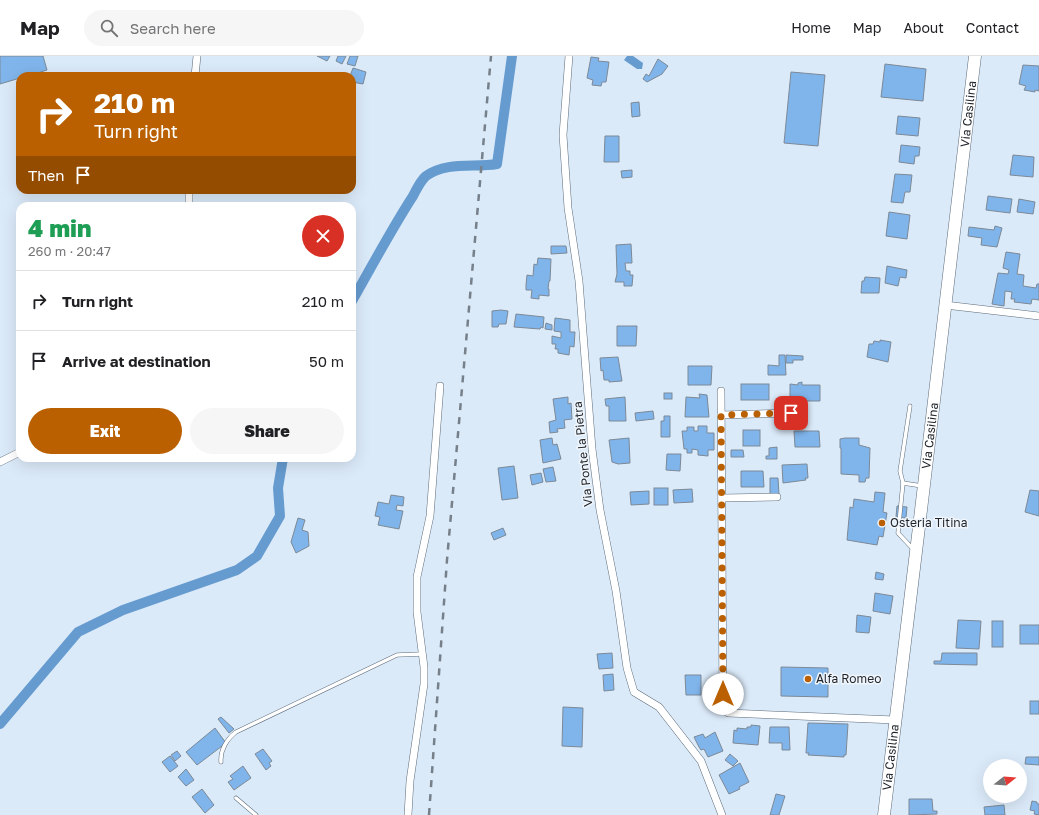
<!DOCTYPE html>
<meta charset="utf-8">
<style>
:root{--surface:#fff;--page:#f6f6f6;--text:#202124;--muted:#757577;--line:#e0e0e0;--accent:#ba6000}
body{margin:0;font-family:"Golos Text",sans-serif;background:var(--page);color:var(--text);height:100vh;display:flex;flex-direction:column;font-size:15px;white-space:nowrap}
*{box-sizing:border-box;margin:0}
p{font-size:13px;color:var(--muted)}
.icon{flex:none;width:22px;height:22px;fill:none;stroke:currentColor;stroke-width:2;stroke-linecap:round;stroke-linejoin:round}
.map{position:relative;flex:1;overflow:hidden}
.side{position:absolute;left:16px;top:146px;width:340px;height:260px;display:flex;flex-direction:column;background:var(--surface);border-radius:12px;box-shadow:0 4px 16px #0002}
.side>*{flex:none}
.banner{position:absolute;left:16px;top:16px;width:340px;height:122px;border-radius:12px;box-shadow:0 4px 16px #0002;background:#ba6000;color:#fff;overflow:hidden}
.needle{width:26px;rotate:73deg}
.fabs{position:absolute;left:983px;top:703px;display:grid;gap:8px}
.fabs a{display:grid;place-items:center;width:44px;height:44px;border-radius:50%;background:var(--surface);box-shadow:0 4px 16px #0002;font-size:20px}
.pin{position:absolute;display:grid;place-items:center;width:34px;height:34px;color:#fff;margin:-17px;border-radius:8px;box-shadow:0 2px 6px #0006}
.me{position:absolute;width:44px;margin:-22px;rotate:0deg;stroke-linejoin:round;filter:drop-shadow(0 0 3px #0008)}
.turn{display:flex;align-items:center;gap:14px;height:84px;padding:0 12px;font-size:18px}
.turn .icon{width:52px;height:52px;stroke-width:2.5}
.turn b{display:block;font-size:28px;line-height:34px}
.then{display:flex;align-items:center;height:38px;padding:0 12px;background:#0003;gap:8px;font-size:15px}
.round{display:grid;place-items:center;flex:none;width:42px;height:42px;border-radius:21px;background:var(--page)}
.summary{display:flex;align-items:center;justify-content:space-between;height:68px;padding:0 12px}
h1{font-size:24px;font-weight:800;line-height:30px;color:#1e9e55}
.primary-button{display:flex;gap:8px;margin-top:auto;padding:8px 12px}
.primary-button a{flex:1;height:46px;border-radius:24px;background:var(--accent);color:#fff;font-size:16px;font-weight:800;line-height:46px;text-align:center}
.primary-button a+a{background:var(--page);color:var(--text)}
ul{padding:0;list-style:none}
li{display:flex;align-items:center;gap:12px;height:60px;padding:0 12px;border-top:1px solid var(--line)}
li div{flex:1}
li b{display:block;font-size:15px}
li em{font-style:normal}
header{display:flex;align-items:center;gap:24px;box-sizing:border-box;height:56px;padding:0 20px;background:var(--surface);border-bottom:1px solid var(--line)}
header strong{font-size:19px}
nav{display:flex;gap:22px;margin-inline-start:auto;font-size:14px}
.search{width:280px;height:36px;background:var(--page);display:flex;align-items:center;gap:10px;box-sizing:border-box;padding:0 14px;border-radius:22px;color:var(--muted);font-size:15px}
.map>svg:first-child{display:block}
</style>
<header>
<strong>Map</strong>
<div class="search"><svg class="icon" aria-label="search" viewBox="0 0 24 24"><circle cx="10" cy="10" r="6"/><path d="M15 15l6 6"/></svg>Search here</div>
<nav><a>Home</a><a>Map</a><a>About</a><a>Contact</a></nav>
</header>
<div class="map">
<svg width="1039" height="759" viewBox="0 0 1039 759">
<rect width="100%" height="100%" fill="#dbeaf9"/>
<!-- water -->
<polygon fill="#669bcf" points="627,0 633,0 643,7 642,13 637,13 624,4"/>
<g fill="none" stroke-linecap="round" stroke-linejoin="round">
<!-- canal -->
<g stroke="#669bcf" stroke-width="10">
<path d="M352 245C372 210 391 174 413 140 416 134 421 124 426 120 447 105 474 112 497 108L512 0"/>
<polyline points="0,668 78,576 123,554 237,514 257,500 280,460 278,432 283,402"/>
</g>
</g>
<!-- building -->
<g fill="#80b5eb" stroke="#7c8997">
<polygon points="0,0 43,0 47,14 28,20 20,20 20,22 0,28"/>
<polygon points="317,0 330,0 327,5"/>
<polygon points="338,0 346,0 342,8 336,5"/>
<polygon points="350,0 358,0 355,10 347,8"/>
<polygon points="591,1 599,2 598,5 609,6 606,26 602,26 601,30 592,29 593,24 587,22"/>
<polygon points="658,3 668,10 662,18 647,26 643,23 646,18 649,20"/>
<polygon points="885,8 926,13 923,45 881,41"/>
<polygon points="1023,9 1039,10 1039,35 1035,34 1035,36 1024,34 1026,30 1019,28"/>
<polygon points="353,12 366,16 363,28 352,26 352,20 350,20"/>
<polygon points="791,16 825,19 818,90 784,87"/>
<polygon points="639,46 640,60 632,61 631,47"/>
<polygon points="898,60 920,62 918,80 896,78"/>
<polygon points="605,80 619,80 619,106 604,106"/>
<polygon points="901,89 920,91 919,100 915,100 914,108 899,106"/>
<polygon points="1013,99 1034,101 1033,121 1010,119"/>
<polygon points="632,114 632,121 622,122 621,115"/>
<polygon points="895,118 912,119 910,136 905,136 903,147 891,146"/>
<polygon points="988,140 1012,143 1010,157 986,154"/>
<polygon points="1019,143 1035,146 1033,158 1017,156"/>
<polygon points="889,156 910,159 907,183 886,180"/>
<polygon points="995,170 1002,172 997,191 981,189 982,182 968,180 969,171 994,174"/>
<polygon points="631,188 632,207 625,207 626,215 630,215 630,219 633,219 632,230 624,230 624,226 615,226 617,218 616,189"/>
<polygon points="551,190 566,190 567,197 551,198"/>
<polygon points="1006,196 1020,198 1017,218 1024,219 1023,230 1036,232 1037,228 1039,228 1039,244 1032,243 1031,248 1014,246 1015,243 1011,243 1012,236 1005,235 1004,250 992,248 998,217 1008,218 1009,214 1003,212"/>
<polygon points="538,202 551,203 550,225 549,225 548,233 549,233 549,240 539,239 539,243 531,242 532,234 526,234 526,229 527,219 533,220 534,208 537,209"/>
<polygon points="887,210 907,214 906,222 900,221 898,230 885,227"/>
<polygon points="865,221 880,222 879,237 861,237 862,225 864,225"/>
<polygon points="501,254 508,255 506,268 499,268 498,271 492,271 492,255"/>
<polygon points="516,258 544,261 543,272 541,271 540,273 514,271"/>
<polygon points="555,262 570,264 570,276 575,276 574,291 570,290 569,299 558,297 558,293 555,293 556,288 552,288 552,280 561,282 561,276 554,275"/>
<polygon points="546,267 552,269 552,274 545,273"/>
<polygon points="617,270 637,270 636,290 617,290"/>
<polygon points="880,284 891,286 888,306 867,301 869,288 873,288 874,285 880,286"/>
<polygon points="779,299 785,299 786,319 768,319 768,309 779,310"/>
<polygon points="786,299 803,300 803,304 793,304 793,307 786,307"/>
<polygon points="618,301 622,325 609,326 609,324 604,324 603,314 601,315 600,302"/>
<polygon points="688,310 712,310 711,329 688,329"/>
<polygon points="802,326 802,329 820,329 820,345 801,345 801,344 790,343 790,328 798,329 798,327"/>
<rect x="741" y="328" width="28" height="16"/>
<rect x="664" y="337" width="8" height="6"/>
<polygon points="699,338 707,339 709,361 685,361 686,341 700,342"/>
<polygon points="568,341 568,348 571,347 572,363 564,364 565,372 557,373 558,376 550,377 549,366 556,364 553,343"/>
<polygon points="625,341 626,365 609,365 609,350 606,350 605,343"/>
<polygon points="653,355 654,363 636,365 635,357"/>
<polygon points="664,360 670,360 670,381 661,381 661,365 664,365"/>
<polygon points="698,370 707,370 707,377 714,377 714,394 708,394 708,400 698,399 698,394 692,393 692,397 687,397 687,393 684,393 682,375 687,375 687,371 694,371 694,375 698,375"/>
<rect x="743" y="374" width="17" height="16"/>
<polygon points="794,375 819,375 820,391 795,391"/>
<polygon points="552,382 553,389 557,388 561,403 543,407 540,384"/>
<polygon points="629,382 630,407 618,408 612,406 609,384"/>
<polygon points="845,382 859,382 859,389 870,392 869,422 866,422 865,426 859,426 859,419 841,418 841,392 840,392 840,383"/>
<polygon points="777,391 777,403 766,403 766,400 769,400 769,392"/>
<polygon points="731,394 743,394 744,401 731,401"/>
<polygon points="667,398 681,398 680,415 666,414"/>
<polygon points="807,408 808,422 805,422 806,424 783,427 782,409"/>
<polygon points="514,410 518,442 502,444 498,412"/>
<polygon points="553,411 556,425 546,426 543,413"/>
<polygon points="741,415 763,415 764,431 741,431"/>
<polygon points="541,417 543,426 532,429 530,419"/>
<polygon points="770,422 778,422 779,439 770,439"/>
<rect x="654" y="432" width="14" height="17"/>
<polygon points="692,433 693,446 674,447 673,434"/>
<polygon points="1030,434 1039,435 1039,460 1025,456"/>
<polygon points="649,435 649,448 631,449 630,436"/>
<polygon points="875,436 885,437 883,456 887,457 883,481 879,480 877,489 847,484 850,451 853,452 854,443 874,446"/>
<polygon points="391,439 404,441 403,450 397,449 396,454 403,455 399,473 378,469 380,461 375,460 378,446 389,448"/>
<polygon points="897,450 907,451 906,462 896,461"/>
<polygon points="298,462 305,464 302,474 308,476 309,490 296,497 291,486"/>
<polygon points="503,472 506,479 494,484 491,477"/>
<polygon points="876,516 884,518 883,524 875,523"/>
<polygon points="875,537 893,540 890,558 873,555"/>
<polygon points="857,559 871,561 869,577 856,576"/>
<polygon points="958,564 981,565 979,593 956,592"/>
<rect x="992" y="565" width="11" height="26"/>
<rect x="1020" y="569" width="19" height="19"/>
<polygon points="612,597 613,612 599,613 597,598"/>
<polygon points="942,597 977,597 977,609 934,608 934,605 941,605"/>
<polygon points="781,611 828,612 828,641 781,640"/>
<polygon points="613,618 614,634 604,635 603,619"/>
<polygon points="685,619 701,619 701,639 686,639"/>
<rect x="1030" y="645" width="9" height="13"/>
<polygon points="563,651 583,652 582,691 562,690"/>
<polygon points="221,661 234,673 229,677 218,663"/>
<polygon points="808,667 848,668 846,699 844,699 844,701 808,699 809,697 806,697"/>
<polygon points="751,669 760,670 758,689 733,687 734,674 737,675 737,672 747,673 747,671 751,671"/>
<polygon points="770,671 789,671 790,694 782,694 782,687 769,687"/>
<polygon points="215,672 226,687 197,709 186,696"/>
<polygon points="715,676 723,695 708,701 704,693 701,694 699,691 694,681 703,678 705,682"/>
<polygon points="263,693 272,705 269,707 271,710 266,714 255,698"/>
<polygon points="177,695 181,700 175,705 171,699"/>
<polygon points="730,698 738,705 733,710 725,704"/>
<polygon points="170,700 178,710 170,716 162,706"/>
<polygon points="1026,701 1039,701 1039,709 1025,708"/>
<polygon points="740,707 749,726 739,731 740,733 729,738 719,719"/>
<polygon points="243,710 251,722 234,734 228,726 233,723 230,720"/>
<polygon points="186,713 194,724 186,730 178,721"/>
<polygon points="202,733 214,749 205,757 192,741"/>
<polygon points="776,738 785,740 779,759 770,759"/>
<polygon points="909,743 932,743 933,755 937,755 937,758 909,759"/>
<polygon points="1032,745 1037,746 1037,748 1039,748 1039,759 1034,758 1035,755 1030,754"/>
<polygon points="1004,749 1005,759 985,759 984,751"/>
</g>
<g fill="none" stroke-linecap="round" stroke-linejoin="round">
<!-- service casing -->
<g stroke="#5d6a78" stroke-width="4.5">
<g id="service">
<polyline points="903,427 900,415 910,350"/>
<polyline points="913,493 898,477 903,427 922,430"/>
<path d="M221 706C220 694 227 683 236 676L397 599 422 598"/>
<polyline points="236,742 256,759"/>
</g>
</g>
<!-- minor casing -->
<g stroke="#5d6a78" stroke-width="8">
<g id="minor">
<polyline points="569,0 563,79 568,152 579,225 592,393 600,454 616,535 627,612 634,636 659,651 701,705 722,759"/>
<polyline points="195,20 197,0"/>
<polyline points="189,150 189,134"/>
<polyline points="945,249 1039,260"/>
<polyline points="721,335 723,653 728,657 895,664"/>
<polyline points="721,359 791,357"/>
<polyline points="0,406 20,396"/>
<polyline points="722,442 777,441"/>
<polyline points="408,759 410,725 424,628 424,611 417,556 417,521 430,460 440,330"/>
</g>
</g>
<!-- primary casing -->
<g stroke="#5d6a78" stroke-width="13">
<g id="primary">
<path id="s1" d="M884 759C914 506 947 253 975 0"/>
</g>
</g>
<!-- service -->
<use href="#service" stroke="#fff" stroke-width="3.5"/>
<!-- minor -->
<use href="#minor" stroke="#fff" stroke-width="7"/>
<!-- primary -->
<use href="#primary" stroke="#fff" stroke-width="12"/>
<!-- rail -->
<polyline stroke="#76808a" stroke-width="2.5" stroke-dasharray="7 7" stroke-linecap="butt" points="429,759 447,504 491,0"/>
</g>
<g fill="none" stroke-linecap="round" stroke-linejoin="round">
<!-- route -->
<polyline stroke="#ba6000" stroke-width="7" stroke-dasharray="0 12.6" points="723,638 721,359 791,357"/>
</g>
<!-- markers -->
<g fill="#ba6000" stroke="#f0f6fc" stroke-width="1.5">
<circle cx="882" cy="467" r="4"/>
<circle cx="808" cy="623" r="4"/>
</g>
<g text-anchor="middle" stroke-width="3" stroke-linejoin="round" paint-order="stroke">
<!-- street labels -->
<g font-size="12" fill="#1f242a" stroke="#f0f6fc">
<text dy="4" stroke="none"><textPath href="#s1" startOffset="706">Via Casilina</textPath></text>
<text dy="4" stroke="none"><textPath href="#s1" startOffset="382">Via Casilina</textPath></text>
<text transform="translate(583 398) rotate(-96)" y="4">Via Ponte la Pietra</text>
<text dy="4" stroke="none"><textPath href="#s1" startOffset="58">Via Casilina</textPath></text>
</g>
<!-- poi labels -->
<g font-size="12" fill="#1f242a" stroke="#f0f6fc" text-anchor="start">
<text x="890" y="471">Osteria Titina</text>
<text x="816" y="627">Alfa Romeo</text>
</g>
</g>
</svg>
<div class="fabs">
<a><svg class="needle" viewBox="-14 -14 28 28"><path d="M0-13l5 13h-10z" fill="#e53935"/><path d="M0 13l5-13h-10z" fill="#757577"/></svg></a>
</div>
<div class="pin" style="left:791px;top:357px;background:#d93025"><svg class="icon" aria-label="arrive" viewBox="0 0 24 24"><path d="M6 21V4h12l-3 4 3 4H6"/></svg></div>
<svg class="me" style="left:723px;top:638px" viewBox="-20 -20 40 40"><circle r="19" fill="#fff"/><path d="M0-13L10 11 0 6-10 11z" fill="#ba6000"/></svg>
<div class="banner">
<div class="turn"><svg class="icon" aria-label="right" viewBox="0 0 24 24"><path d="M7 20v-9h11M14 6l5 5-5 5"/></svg><div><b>210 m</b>Turn right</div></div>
<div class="then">Then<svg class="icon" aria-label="arrive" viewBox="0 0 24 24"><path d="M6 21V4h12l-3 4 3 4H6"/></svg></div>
</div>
<section class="side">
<div class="summary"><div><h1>4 min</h1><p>260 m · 20:47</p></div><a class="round" style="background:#d93025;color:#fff"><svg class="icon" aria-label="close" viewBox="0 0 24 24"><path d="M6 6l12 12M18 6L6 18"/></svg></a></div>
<ul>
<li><svg class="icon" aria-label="right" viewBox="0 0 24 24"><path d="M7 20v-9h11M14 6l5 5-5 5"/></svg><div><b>Turn right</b></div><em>210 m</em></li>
<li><svg class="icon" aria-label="arrive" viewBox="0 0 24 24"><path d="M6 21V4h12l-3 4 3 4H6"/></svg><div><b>Arrive at destination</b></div><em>50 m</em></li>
</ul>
<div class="primary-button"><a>Exit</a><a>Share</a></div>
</section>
</div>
